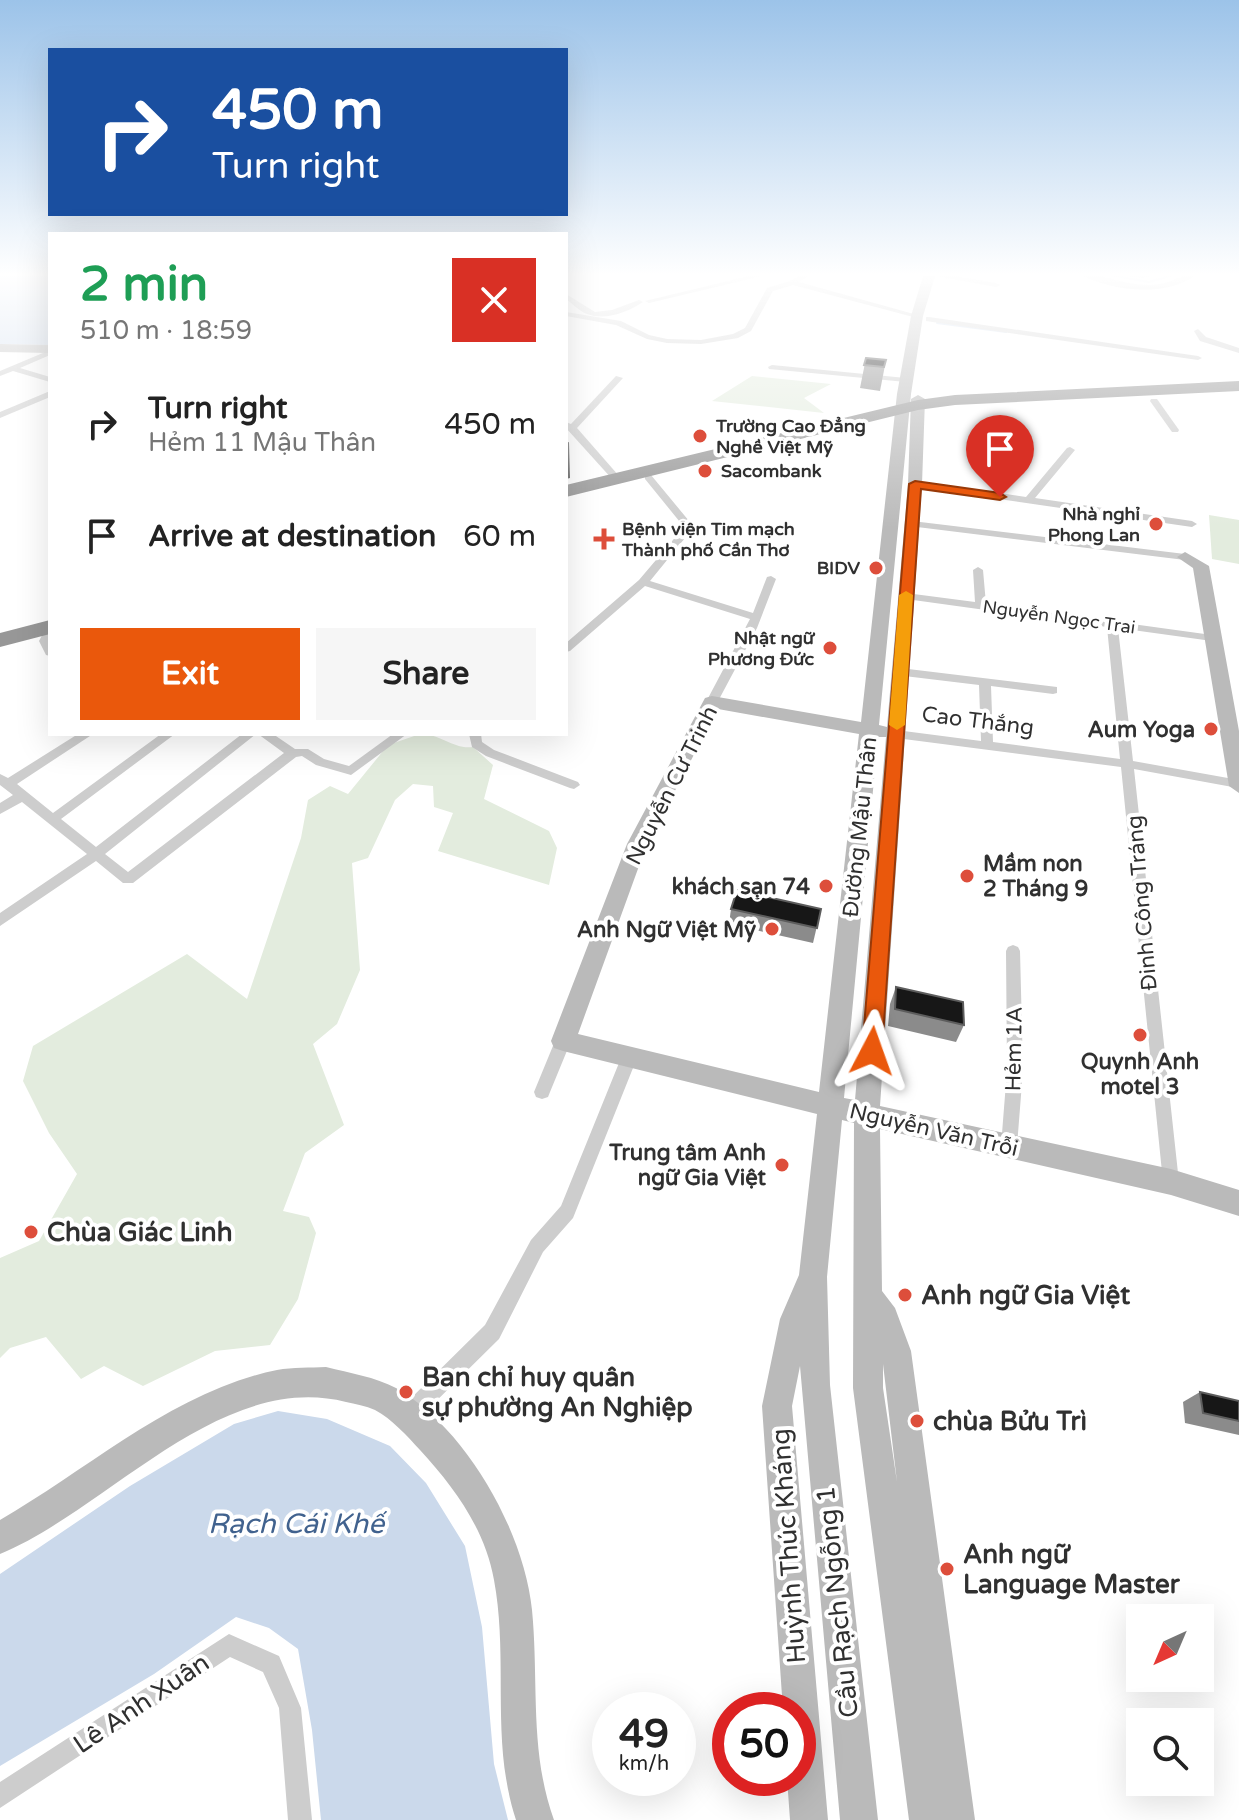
<!DOCTYPE html>
<meta charset="utf-8">
<style>
:root{--surface:#fff;--page:#f6f6f6;--text:#222;--muted:#767676;--accent:#ea580c}
body{margin:0;font-family:"Varela Round",sans-serif;background:var(--page);color:var(--text);height:100vh;display:flex;flex-direction:column;font-size:30px;white-space:nowrap}
*{box-sizing:border-box;margin:0}
p{font-size:26px;color:var(--muted)}
.icon{flex:none;width:44px;height:44px;fill:none;stroke:currentColor;stroke-width:2;stroke-linecap:round;stroke-linejoin:round}
.map{position:relative;flex:1;overflow:hidden}
.details{position:absolute;left:48px;top:232px;width:520px;height:504px;display:flex;flex-direction:column;background:var(--surface);border-radius:0px;box-shadow:0 8px 32px #0002}
.details>*{flex:none}
.top-card{position:absolute;left:48px;top:48px;width:520px;height:168px;border-radius:0px;box-shadow:0 8px 32px #0002;background:#1a4fa0;color:#fff;overflow:hidden}
.needle{width:52px;rotate:224deg}
.tools{position:absolute;left:1126px;top:1604px;display:grid;gap:16px}
.tools a{display:grid;place-items:center;width:88px;height:88px;border-radius:0px;background:var(--surface);box-shadow:0 8px 32px #0002;font-size:40px}
.speed{position:absolute;left:592px;top:1692px;display:flex;gap:16px;font-size:40px;font-weight:700;text-align:center}
.speed>*{display:grid;place-content:center;width:104px;height:104px;border-radius:50%;background:var(--surface);box-shadow:0 8px 32px #0002;line-height:1}
.speed small{font-size:20px;font-weight:400}
.speed .limit{border:12px solid #d22;background:#fff;color:#111}
.pin{position:absolute;display:grid;place-items:center;width:68px;height:68px;color:#fff;margin:-82px -34px;border-radius:50% 50% 50% 0;rotate:-45deg;box-shadow:0 0 8px #0007}
.pin .icon{rotate:45deg}
.me{position:absolute;width:88px;margin:-44px;rotate:4deg;stroke-linejoin:round;filter:drop-shadow(0 0 6px #0008)}
.turn{display:flex;align-items:center;gap:28px;height:168px;padding:0 32px;font-size:36px}
.turn .icon{width:104px;height:104px;stroke-width:2.5}
.turn b{display:block;font-size:56px;line-height:68px}
.round{display:grid;place-items:center;flex:none;width:84px;height:84px;border-radius:0px;background:var(--page)}
.head{display:flex;align-items:center;justify-content:space-between;height:136px;padding:0 32px}
h1{font-size:48px;font-weight:700;line-height:60px;color:#1e9e55}
.action{display:flex;gap:16px;margin-top:auto;padding:16px 32px}
.action a{flex:1;height:92px;border-radius:0px;background:var(--accent);color:#fff;font-size:32px;font-weight:700;line-height:92px;text-align:center}
.action a+a{background:var(--page);color:var(--text)}
ul{padding:0;list-style:none}
li{display:flex;align-items:center;gap:24px;height:112px;padding:0 32px}
li div{flex:1}
li b{display:block;font-size:30px}
li em{font-style:normal}
.map>svg:first-child{display:block}
</style>
<div class="map">
<svg width="1239" height="1820" viewBox="0 0 1239 1820">
<rect width="100%" height="100%" fill="#fff"/>
<!-- green -->
<g fill="#e3ecde">
<polygon points="752,376 831,384 804,398 824,413 712,401"/>
<polygon points="1209,515 1239,520 1239,564 1212,559"/>
<path d="M420 734C441 734 455 750 473 747L493 765 484 799 549 831 557 848 549 885 438 851 453 813 434 807 433 786 413 784 395 800 368 858 352 863 360 970 337 1024 313 1044 344 1125 305 1153 283 1211 309 1217 316 1233 298 1299 270 1345 215 1351 143 1386 104 1366 81 1379 46 1337 10 1348 0 1358V1258L39 1241 77 1174 49 1133 23 1081 33 1046 187 954 247 999 301 838 308 800 330 786 348 794 388 745Z"/>
</g>
<!-- water -->
<g fill="#cbd9eb">
<polygon points="0,273 50,273 50,345 0,344"/>
<polygon points="278,1411 327,1419 390,1446 426,1483 465,1546 482,1627 494,1764 508,1820 321,1820 312,1730 298,1649 269,1628 236,1617 154,1674 0,1766 0,1574 130,1486 234,1424"/>
</g>
<g fill="none" stroke-linecap="round" stroke-linejoin="round">
<!-- stream -->
<g stroke="#cbd9eb" stroke-width="2">
<polyline points="1099,273 1149,282 1180,273"/>
<polyline points="937,323 1006,332"/>
</g>
<!-- street -->
<g fill="#cdcdcd" fill-rule="evenodd">
<polygon points="761,273 774,273 649,303 645,301"/>
<polygon points="804,273 813,273 799,282 921,316 917,318 793,285 773,291 751,331 738,338 701,344 667,343 647,339 616,325 566,316 566,312 621,321 649,335 667,339 701,340 733,334 745,328 767,288 790,281"/>
<polygon points="938,273 996,283 1000,285 996,287 941,277"/>
<path d="M1076 273C1102 273 1125 286 1151 285 1169 285 1183 273 1199 273 1166 299 1111 291 1076 273Z"/>
<polygon points="1108,273 1165,273 1142,278"/>
<path d="M566 294 595 312 612 310 639 300 643 302C628 312 605 321 587 314 579 311 573 304 566 299Z"/>
<polygon points="929,317 1198,356 1202,358 1198,360 926,321 926,317"/>
<polygon points="1198,329 1206,337 1239,348 1239,353 1200,341 1194,331"/>
<polygon points="50,350 50,355 20,368 50,377 50,382 13,371 0,376 0,371"/>
<polygon points="772,365 906,378 910,380 906,382 769,369 768,367"/>
<polygon points="616,376 623,378 577,428 619,476 619,480 613,480 566,428 566,422 571,424"/>
<polygon points="50,391 50,397 0,418 0,412"/>
<polygon points="1151,399 1157,399 1179,430 1178,432 1172,432 1150,401"/>
<polygon points="1070,447 1075,450 1035,498 1192,521 1197,524 1192,527 915,487 910,484 915,481 1026,497 1067,448"/>
<polygon points="645,475 651,475 694,527 650,581 753,613 767,577 771,576 776,579 757,628 716,705 712,706 706,702 750,619 645,586 570,651 566,652 566,643 639,580 684,527 645,479"/>
<polygon points="912,521 1185,554 1190,557 1185,560 909,526 907,524"/>
<polygon points="978,567 983,570 986,604 1212,635 1218,638 1212,641 1118,628 1133,761 1239,780 1238,788 1134,769 1179,1182 1177,1188 1171,1190 1165,1188 1163,1182 1121,767 896,738 890,734 896,730 981,741 979,685 896,675 894,672 900,668 1057,687 1057,693 1053,694 991,686 993,742 1120,759 1107,627 906,599 901,596 906,593 975,602 973,570"/>
<polygon points="50,627 50,656 46,655 39,641 46,628"/>
<polygon points="78,734 93,734 17,784 53,813 161,734 175,734 61,819 96,847 242,734 256,734 105,854 128,872 284,753 258,734 273,734 295,749 308,749 324,759 349,766 393,734 407,734 351,775 316,765 302,756 296,757 133,883 123,883 96,861 0,926 0,913 87,854 22,802 0,814 0,803 13,795 0,785 0,774 8,778"/>
<polygon points="469,734 481,734 482,742 494,750 578,782 580,785 574,789 570,788 486,756 472,747"/>
<polygon points="1013,945 1018,947 1020,951 1023,1070 1017,1146 1015,1151 1009,1154 1003,1151 1001,1146 1007,1070 1006,951 1008,947"/>
<polygon points="563,1034 568,1036 571,1041 550,1092 548,1097 542,1099 536,1097 534,1092 555,1041 558,1036"/>
<polygon points="629,1051 635,1053 637,1058 573,1218 543,1252 499,1339 415,1422 408,1425 401,1422 398,1415 401,1408 485,1325 531,1240 561,1206 621,1058 623,1053"/>
<polygon points="229,1634 279,1656 301,1708 312,1820 288,1820 279,1708 263,1672 230,1657 0,1808 0,1782"/>
</g>
<!-- secondary -->
<g fill="#bababa" fill-rule="evenodd">
<path d="M924 273H936L923 316 911 394 879 725 887 727 908 484 911 399 918 395 925 399 922 484 880 1106 1171 1169 1239 1190V1216L1171 1195 880 1129 882 1291 895 1308 911 1351 975 1820H909L853 1388 854 1123 842 1120 827 1277 830 1385 878 1820H840L800 1366 792 1406 828 1820H790L787 1778H798V1710H783L762 1406 780 1319 799 1275 817 1114 563 1051 554 1048 551 1041 627 844 705 698 712 696 861 722 897 394 911 316ZM718 709 859 734 819 1092 578 1034 647 844ZM878 737H886L855 1100 844 1098ZM883 1364 897 1482 883 1388Z"/>
<polygon points="0,344 50,345 50,353 0,352"/>
<polygon points="1185,552 1209,566 1239,731 1239,793 1229,786 1193,568 1177,557"/>
<path d="M326 1367C350 1373 375 1377 396 1388 466 1428 524 1531 532 1610 539 1681 529 1751 554 1820H516C490 1741 509 1660 494 1580 485 1529 454 1487 420 1450 407 1436 392 1419 375 1410 366 1406 355 1404 346 1402 220 1370 107 1510 0 1554V1520C89 1469 174 1391 277 1370 293 1367 310 1368 326 1367Z"/>
</g>
<!-- highway -->
<g fill="#979797" fill-rule="evenodd">
<polygon points="1239,381 1239,391 955,405 918,410 566,497 566,485 918,400 955,395"/>
<polygon points="50,620 50,634 0,647 0,633"/>
</g>
</g>
<!-- wall -->
<g fill="#8b8b8b">
<polygon points="866,358 886,360 880,391 860,388"/>
<polygon points="731,909 821,909 813,943 729,924"/>
<polygon points="896,987 964,1025 956,1042 888,1026 890,1004"/>
<polygon points="1200,1392 1239,1401 1239,1435 1185,1423 1183,1402"/>
</g>
<!-- shaded-wall -->
<polygon fill="#5d5d5d" points="569,442 570,478 566,479 566,443"/>
<!-- building -->
<g fill="#171717" stroke="#5d5d5d" stroke-width="2">
<polygon points="866,358 886,360 884,367 864,365"/>
<polygon points="737,890 821,909 817,928 731,909"/>
<polygon points="896,987 963,1002 964,1025 895,1009"/>
<polygon points="1200,1392 1239,1401 1239,1421 1203,1413"/>
</g>
<!-- sky -->
<linearGradient id="sky" x2="0" y2="1"><stop stop-color="#9cc3e9"/><stop offset="0.52" stop-color="#fff"/><stop offset="1" stop-color="#fff" stop-opacity="0"/></linearGradient>
<rect width="1239" height="528" fill="url(#sky)"/>
<!-- route -->
<polygon fill="#ea580c" stroke="#983908" stroke-width="2" points="915,481 1000,493 1006,497 1000,500 921,489 882,1051 879,1057 872,1060 865,1057 862,1051 909,484"/>
<!-- slow -->
<polygon fill="#f59e0b" points="906,591 913,595 905,725 897,730 889,725 899,595"/>
<!-- markers -->
<g fill="#dd4e3b" stroke="#fff" stroke-width="3">
<circle cx="700" cy="436" r="8"/>
<circle cx="705" cy="471" r="8"/>
<circle cx="1156" cy="524" r="8"/>
<path d="M600 527h8v8h8v8h-8v8h-8v-8h-8v-8h8z"/>
<circle cx="876" cy="568" r="8"/>
<circle cx="830" cy="648" r="8"/>
<circle cx="1211" cy="729" r="8"/>
<circle cx="967" cy="876" r="8"/>
<circle cx="826" cy="886" r="8"/>
<circle cx="772" cy="929" r="8"/>
<circle cx="1140" cy="1035" r="8"/>
<circle cx="782" cy="1165" r="8"/>
<circle cx="31" cy="1232" r="8"/>
<circle cx="905" cy="1295" r="8"/>
<circle cx="406" cy="1392" r="8"/>
<circle cx="917" cy="1421" r="8"/>
<circle cx="947" cy="1569" r="8"/>
</g>
<g text-anchor="middle" stroke-width="8" stroke-linejoin="round" paint-order="stroke">
<!-- far-poi labels -->
<g font-size="18" font-weight="bold" fill="#303030" stroke="#fff" text-anchor="start">
<text x="716" y="432">Trường Cao Đẳng<tspan x="716" dy="21">Nghề Việt Mỹ</tspan></text>
<text x="721" y="477">Sacombank</text>
<text x="1140" y="520" text-anchor="end">Nhà nghỉ<tspan x="1140" dy="21">Phong Lan</tspan></text>
<text x="622" y="535">Bệnh viện Tim mạch<tspan x="622" dy="21">Thành phố Cần Thơ</tspan></text>
<text x="860" y="574" text-anchor="end">BIDV</text>
<text x="814" y="644" text-anchor="end">Nhật ngữ<tspan x="814" dy="21">Phương Đức</tspan></text>
</g>
<!-- far-street labels -->
<g font-size="18" fill="#303030" stroke="#fff">
<text transform="translate(1059 617) rotate(8)" y="6">Nguyễn Ngọc Trai</text>
</g>
<!-- street labels -->
<g font-size="22" fill="#303030" stroke="#fff">
<text transform="translate(978 720) rotate(7)" y="8">Cao Thắng</text>
<text transform="translate(671 785) rotate(-63)" y="8">Nguyễn Cư Trinh</text>
<text transform="translate(859 827) rotate(-84)" y="8">Đường Mậu Thân</text>
<text transform="translate(1141 903) rotate(-95)" y="8">Đinh Công Tráng</text>
<text transform="translate(1013 1049) rotate(-89)" y="8">Hẻm 1A</text>
<text transform="translate(934 1129) rotate(13)" y="8">Nguyễn Văn Trỗi</text>
</g>
<!-- poi labels -->
<g font-size="22" font-weight="bold" fill="#303030" stroke="#fff" text-anchor="end">
<text x="1195" y="737">Aum Yoga</text>
<text x="983" y="871" text-anchor="start">Mầm non<tspan x="983" dy="25">2 Tháng 9</tspan></text>
<text x="810" y="894">khách sạn 74</text>
<text x="756" y="937">Anh Ngữ Việt Mỹ</text>
<text x="1140" y="1069" text-anchor="middle">Quynh Anh<tspan x="1140" dy="25">motel 3</tspan></text>
<text x="766" y="1160">Trung tâm Anh<tspan x="766" dy="25">ngữ Gia Việt</tspan></text>
</g>
<!-- near-poi labels -->
<g font-size="26" font-weight="bold" fill="#303030" stroke="#fff" text-anchor="start">
<text x="47" y="1241">Chùa Giác Linh</text>
<text x="921" y="1304">Anh ngữ Gia Việt</text>
<text x="422" y="1386">Ban chỉ huy quân<tspan x="422" dy="30">sự phường An Nghiệp</tspan></text>
<text x="933" y="1430">chùa Bửu Trì</text>
<text x="963" y="1563">Anh ngữ<tspan x="963" dy="30">Language Master</tspan></text>
</g>
<!-- near-street labels -->
<g font-size="26" fill="#303030" stroke="#fff">
<text transform="translate(788 1546) rotate(-94)" y="9">Huỳnh Thúc Kháng</text>
<text transform="translate(837 1602) rotate(-96)" y="9">Cầu Rạch Ngỗng 1</text>
<text transform="translate(141 1703) rotate(-34)" y="9">Lê Anh Xuân</text>
</g>
<!-- near-water labels -->
<g font-size="28" font-style="italic" fill="#41628e" stroke="#fff">
<text x="296" y="1533">Rạch Cái Khế</text>
</g>
</g>
</svg>
<div class="tools">
<a><svg class="needle" viewBox="-14 -14 28 28"><path d="M0-13l5 13h-10z" fill="#e53935"/><path d="M0 13l5-13h-10z" fill="#767676"/></svg></a>
<a><svg class="icon" aria-label="search" viewBox="0 0 24 24"><circle cx="10" cy="10" r="6"/><path d="M15 15l6 6"/></svg></a>
</div>
<div class="speed"><div>49<small>km/h</small></div><div class="limit">50</div></div>
<div class="pin" style="left:1000px;top:497px;background:#d93025"><svg class="icon" aria-label="arrive" viewBox="0 0 24 24"><path d="M6 21V4h12l-3 4 3 4H6"/></svg></div>
<svg class="me" style="left:872px;top:1051px" viewBox="-20 -20 40 40"><path d="M0-17L14 15 0 8-14 15z" fill="#ea580c" stroke="#fff" stroke-width="4"/></svg>
<div class="top-card">
<div class="turn"><svg class="icon" aria-label="right" viewBox="0 0 24 24"><path d="M7 20v-9h11M14 6l5 5-5 5"/></svg><div><b>450 m</b>Turn right</div></div>
</div>
<section class="details">
<div class="head"><div><h1>2 min</h1><p>510 m · 18:59</p></div><a class="round" style="background:#d93025;color:#fff"><svg class="icon" aria-label="close" viewBox="0 0 24 24"><path d="M6 6l12 12M18 6L6 18"/></svg></a></div>
<ul>
<li><svg class="icon" aria-label="right" viewBox="0 0 24 24"><path d="M7 20v-9h11M14 6l5 5-5 5"/></svg><div><b>Turn right</b><p>Hẻm 11 Mậu Thân</p></div><em>450 m</em></li>
<li><svg class="icon" aria-label="arrive" viewBox="0 0 24 24"><path d="M6 21V4h12l-3 4 3 4H6"/></svg><div><b>Arrive at destination</b></div><em>60 m</em></li>
</ul>
<div class="action"><a>Exit</a><a>Share</a></div>
</section>
</div>
